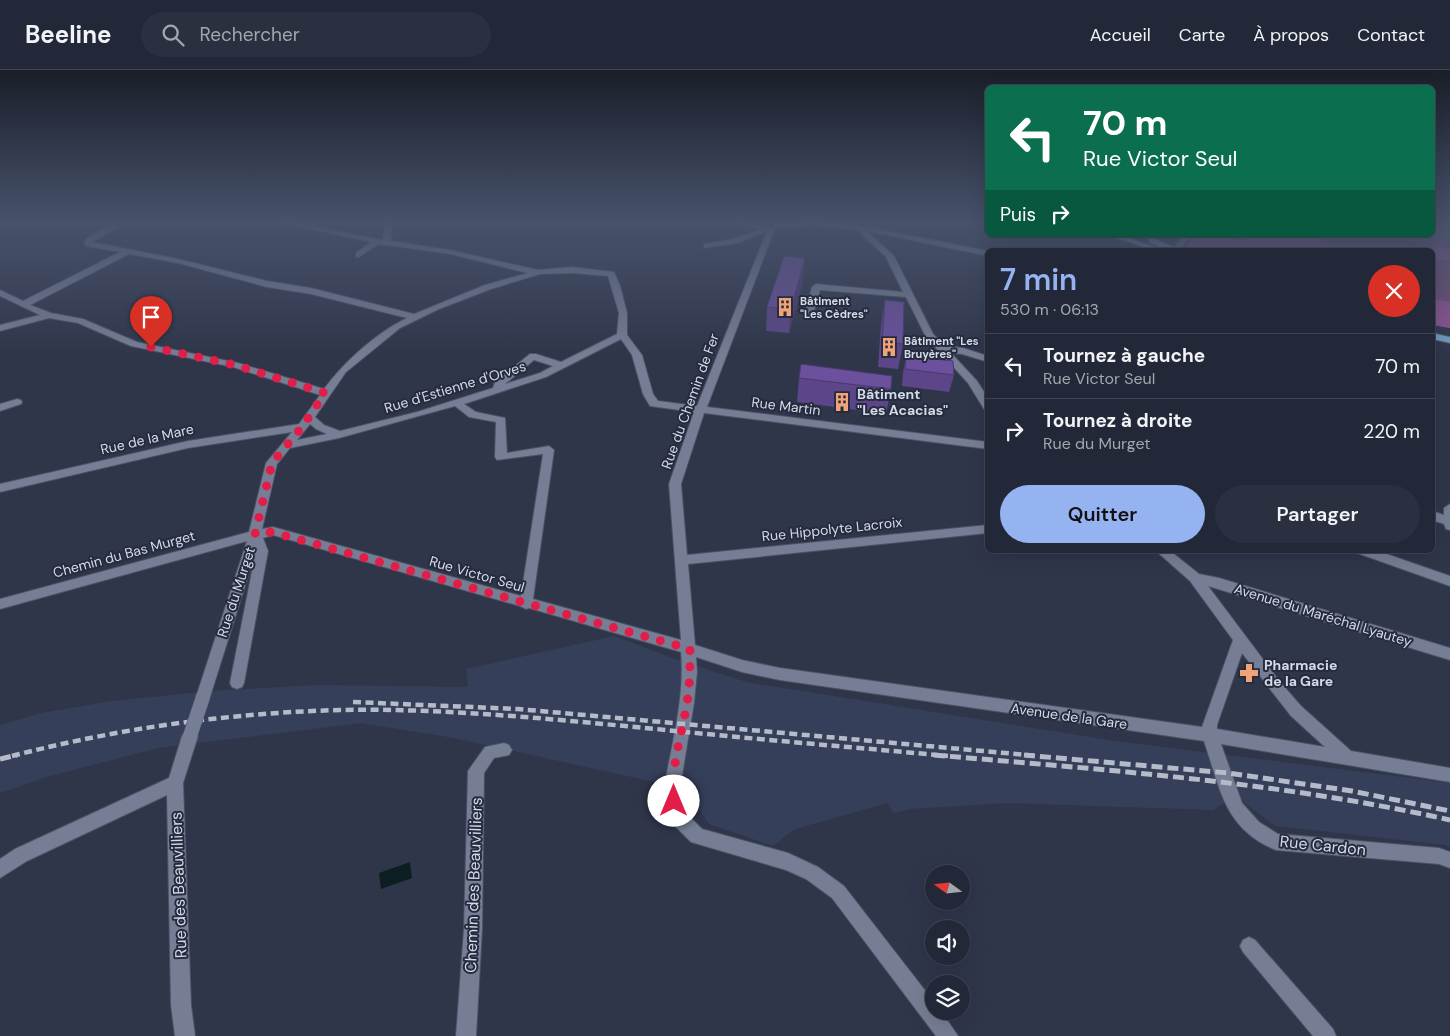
<!DOCTYPE html>
<html lang="fr">
<meta charset="utf-8">
<style>
:root{--surface:#232838;--page:#2b3040;--text:#f1f3f6;--muted:#a3a6ae;--line:#404453;--accent:#95b2f1}
body{margin:0;font-family:"DM Sans",sans-serif;background:var(--page);color:var(--text);height:100vh;display:flex;flex-direction:column;font-size:19px;white-space:nowrap}
*{box-sizing:border-box;margin:0}
p{font-size:16px;color:var(--muted)}
.icon{flex:none;width:28px;height:28px;fill:none;stroke:currentColor;stroke-width:2;stroke-linecap:round;stroke-linejoin:round}
.map{position:relative;flex:1;overflow:hidden}
.drawer{position:absolute;left:985px;top:178px;width:450px;height:305px;display:flex;flex-direction:column;background:var(--surface);border-radius:8px;box-shadow:0 5px 20px #0002,0 0 0 1px var(--line)}
.drawer>*{flex:none}
.hud{position:absolute;left:985px;top:15px;width:450px;height:152px;border-radius:8px;box-shadow:0 5px 20px #0002,0 0 0 1px var(--line);background:#0b6e4f;color:#fff;overflow:hidden}
.needle{width:32px;rotate:285deg}
.buttons{position:absolute;left:925px;top:795px;display:grid;gap:10px}
.buttons a{display:grid;place-items:center;width:45px;height:45px;border-radius:50%;background:var(--surface);box-shadow:0 5px 20px #0002,0 0 0 1px var(--line);font-size:25px}
.pin{position:absolute;display:grid;place-items:center;width:42px;height:42px;color:#fff;margin:-51px -21px;border-radius:50% 50% 50% 0;rotate:-45deg;box-shadow:0 0 5px #0007}
.pin .icon{rotate:45deg}
.me{position:absolute;width:55px;margin:-28px;rotate:0deg;stroke-linejoin:round;filter:drop-shadow(0 0 4px #0008)}
.turn{display:flex;align-items:center;gap:18px;height:105px;padding:0 15px;font-size:22px}
.turn .icon{width:65px;height:65px;stroke-width:2.5}
.turn b{display:block;font-size:35px;line-height:42px}
.then{display:flex;align-items:center;height:48px;padding:0 15px;background:#0003;gap:10px;font-size:19px}
.round{display:grid;place-items:center;flex:none;width:52px;height:52px;border-radius:26px;background:var(--page)}
.overview{display:flex;align-items:center;justify-content:space-between;height:85px;padding:0 15px}
h1{font-size:30px;font-weight:600;line-height:38px;color:var(--accent)}
.button{display:flex;gap:10px;margin-top:auto;padding:10px 15px}
.button a{flex:1;height:58px;border-radius:30px;background:var(--accent);color:#111;font-size:20px;font-weight:600;line-height:58px;text-align:center}
.button a+a{background:var(--page);color:var(--text)}
ul{padding:0;list-style:none}
li{display:flex;align-items:center;gap:15px;height:65px;padding:0 15px;border-top:1px solid var(--line)}
li div{flex:1}
li b{display:block;font-size:19px}
li em{font-style:normal}
header{display:flex;align-items:center;gap:30px;box-sizing:border-box;height:70px;padding:0 25px;background:var(--surface);border-bottom:1px solid var(--line)}
header strong{font-size:24px}
nav{display:flex;gap:28px;margin-inline-start:auto;font-size:18px}
.search{width:350px;height:45px;background:var(--page);display:flex;align-items:center;gap:12px;box-sizing:border-box;padding:0 18px;border-radius:28px;color:var(--muted);font-size:19px}
.map>svg:first-child{display:block}
</style>
<header>
<strong>Beeline</strong>
<div class="search"><svg class="icon" aria-label="search" viewBox="0 0 24 24"><circle cx="10" cy="10" r="6"/><path d="M15 15l6 6"/></svg>Rechercher</div>
<nav><a>Accueil</a><a>Carte</a><a>À propos</a><a>Contact</a></nav>
</header>
<div class="map">
<svg width="1450" height="966" viewBox="0 0 1450 966">
<rect width="100%" height="100%" fill="#2f364a"/>
<!-- built -->
<polygon fill="#363f59" points="614,566 675,589 746,612 1115,671 1450,713 1450,777 1445,775 1275,756 1236,726 1213,740 1006,733 910,739 893,743 888,733 795,759 773,776 709,754 686,719 454,668 361,653 158,678 50,706 0,723 0,655 41,643 112,631 211,621 318,615 468,617 466,599"/>
<!-- green -->
<polygon fill="#774d79" points="1433,151 1450,151 1450,258 1433,255 1432,180 1184,179 1193,165 1432,165"/>
<!-- forest -->
<g fill="#945497">
<path d="M1193 165C1201 165 1209 164 1217 165 1229 166 1245 176 1255 165H1317L1324 180 1184 179Z"/>
<polygon points="1440,176 1450,180 1450,191 1433,189 1432,180 1378,180 1413,179"/>
<polygon points="1433,229 1450,232 1450,258 1433,255"/>
</g>
<!-- water -->
<polygon fill="#0d1e23" points="410,792 412,808 381,819 379,803"/>
<g fill="none" stroke-linecap="round" stroke-linejoin="round">
<!-- minor casing -->
<g stroke="#4c5263" stroke-width="2">
<g id="minor">
<path d="M120 151H129L92 172 178 189 267 211 311 218 414 244 485 215 528 203 450 184 379 174 359 187H356V183L371 172 272 151H286L383 170 385 151H393L391 171 450 180 538 200 572 197 614 202 620 216 627 243V265L642 285 653 324 658 331 697 336 767 161 738 173 704 178V174L733 169 760 159 731 153 727 151C744 151 761 157 774 157V154H777L816 152 858 155 988 181V186L867 161 894 186 933 264 945 276 963 278 988 286V292L962 284 951 283 977 311 988 328V340L984 339 968 313 926 267 906 227 820 220 813 244 812 246H806L805 244 812 217 816 214 903 222 886 187 856 159 816 156 775 158 707 337 988 372V379L704 343 681 414 687 485 988 455V463L688 494 695 575 742 590 780 598 1202 657 1233 570 1190 511 1155 480H1169L1199 504 1219 508 1450 578V590L1208 516 1280 612 1301 636 1351 681 1450 698V712L1221 674 1242 733 1259 752 1278 764 1439 778 1450 782V798L1439 794 1276 780C1224 759 1220 718 1204 671L780 610 742 602 696 587 697 602 694 633 680 718 687 744 702 759 788 783 818 797 844 816 934 932V941H941L958 966H936L832 828 806 809 786 800 691 772 674 755 666 731 664 718C672 673 685 627 681 582L529 538 526 539 520 536 273 465 263 468 268 481 244 613 242 617 237 619 232 617 230 613 256 481 210 627 208 631 203 633 198 631 196 627 247 471 0 539V529L249 462 266 393 292 362 188 378 0 422V414L188 371 299 354 320 325 233 297 131 276 78 253 49 248 0 261V255L40 245 0 226V220L23 231 120 182 86 176 84 172 88 167ZM129 184 178 193 267 217 311 224 407 248C376 263 344 292 324 319L238 293 137 272 83 249 51 243 30 235ZM572 203 608 206 619 243 617 264 561 292 536 284H530L495 312 493 318 417 342 340 361 324 355 315 347 346 302 400 258 439 239 491 219 540 204ZM621 269 632 285 643 324 650 336 694 342 669 414 681 570 533 529 554 380 549 376 507 383 505 348 476 342 464 334 546 307ZM534 290 553 296 540 303 505 314ZM455 336 469 347 496 352 495 387 497 390 543 384 521 526 273 457 262 459 277 394 290 378 339 368ZM310 354 316 359 327 364 297 370ZM1242 583 1291 646 1325 677 1217 659V655Z"/>
<polygon points="1184,165 1192,165 1180,180 1172,180"/>
<polygon points="17,329 21,330 22,332 21,334 0,341 0,334"/>
<polygon points="1450,434 1450,460 1446,459 1444,454 1432,450 1432,441 1444,445 1444,438"/>
<polygon points="1355,480 1375,480 1450,506 1450,516 1357,483"/>
<polygon points="190,659 195,661 198,666 183,713 191,935 195,966 175,966 171,935 167,725 27,791 0,808 0,789 15,779 169,708 182,666 185,661"/>
<polygon points="504,673 509,675 512,680 509,685 494,688 484,703 482,859 476,966 456,966 464,859 468,701 485,677"/>
<polygon points="1249,867 1255,870 1333,959 1336,966 1313,966 1243,882 1240,876 1243,870"/>
</g>
</g>
<!-- major casing -->
<g stroke="#4c5263" stroke-width="2">
<g id="major">
<polygon points="1108,165 1120,165 1164,180 1152,180"/>
<polygon points="1149,169 1155,169 1181,180 1169,180 1149,173"/>
<polygon points="1432,263 1450,267 1450,273 1432,269"/>
</g>
</g>
<!-- minor -->
<use href="#minor" fill="#767e95" fill-rule="evenodd"/>
<!-- major -->
<use href="#major" fill="#77a0c7" fill-rule="evenodd"/>
<!-- rail-far1 -->
<g stroke="#b5bbc9" stroke-width="4.5" stroke-dasharray="8 4.5" stroke-linecap="butt">
<polyline points="353,632 518,639 1038,686"/>
<path d="M12 686C120 658 229 643 340 640 445 638 551 649 656 659 753 669 850 677 948 686"/>
</g>
<!-- rail -->
<g stroke="#b5bbc9" stroke-width="5" stroke-dasharray="11 5" stroke-linecap="butt">
<path d="M934 685C1107 700 1280 712 1450 750"/>
<polyline points="1024,685 1228,703 1352,721 1450,741"/>
<polyline points="0,689 17,685"/>
</g>
<!-- minor-bridge casing -->
<g stroke="#4c5263" stroke-width="15" stroke-linecap="butt">
<polyline id="minor-bridge" points="190,666 203,627"/>
</g>
<!-- minor-bridge -->
<use href="#minor-bridge" stroke="#767e95" stroke-width="14"/>
</g>
<!-- wall -->
<g fill="#5c4588">
<polygon points="803,212 789,263 766,261 767,237"/>
<polygon points="885,230 903,274 898,299 878,297 881,254"/>
<polygon points="906,286 954,305 949,322 902,316 903,303"/>
<polygon points="799,308 891,319 886,344 797,332"/>
</g>
<!-- shaded-wall -->
<polygon fill="#4b386f" points="805,188 803,212 789,263 791,239"/>
<!-- building -->
<g fill="#6b509e" stroke="#4b386f">
<polygon points="784,186 805,188 791,239 767,237"/>
<polygon points="885,230 904,232 903,274 882,272"/>
<polygon points="906,286 953,291 954,305 905,299"/>
<polygon points="801,294 892,306 891,319 799,308"/>
</g>
<!-- sky -->
<linearGradient id="sky" x2="0" y2="1"><stop stop-color="#1a1e29"/><stop offset="0.53" stop-color="#47526b"/><stop offset="1" stop-color="#47526b" stop-opacity="0"/></linearGradient>
<rect width="1450" height="286" fill="url(#sky)"/>
<g fill="none" stroke-linecap="round" stroke-linejoin="round">
<!-- route -->
<path stroke="#e11d48" stroke-width="9" stroke-dasharray="0 16.2" d="M151 277 235 295 325 323 302 357 272 393 255 464 272 462 690 579C690 597 690 615 687 633 682 665 670 698 674 731"/>
</g>
<!-- icons -->
<defs>
<g id="building-bare" transform="scale(1.5)"><path d="M-4-6H4V6H1V3H-1V6H-4ZM-2.5-4.3h1.7v1.8h-1.7ZM.8-4.3h1.7v1.8H.8ZM-2.5-1h1.7V.8h-1.7ZM.8-1h1.7V.8H.8Z" fill="#f0a279" stroke="#262c3f" stroke-width="2.5" paint-order="stroke"/></g>
<g id="pharmacy-bare" transform="scale(1.5)"><path d="M-2-6h4v4h4v4h-4v4h-4v-4h-4v-4h4Z" fill="#f0a279" stroke="#262c3f" stroke-width="2.5" paint-order="stroke"/></g>
</defs>
<g fill-rule="evenodd">
<use href="#building-bare" x="785" y="237"/>
<use href="#building-bare" x="889" y="277"/>
<use href="#building-bare" x="842" y="332"/>
<use href="#pharmacy-bare" x="1249" y="603"/>
</g>
<g text-anchor="middle" stroke-width="4" stroke-linejoin="round" paint-order="stroke">
<!-- far-poi labels -->
<g font-size="11" font-weight="bold" fill="#d5dae7" stroke="#262c3f" text-anchor="start">
<text x="800" y="235">Bâtiment<tspan x="800" dy="13">"Les Cèdres"</tspan></text>
<text x="904" y="275">Bâtiment "Les<tspan x="904" dy="13">Bruyères"</tspan></text>
</g>
<!-- street labels -->
<g font-size="14" fill="#d5dae7" stroke="#262c3f">
<text transform="translate(455 317) rotate(-17)" y="5">Rue d'Estienne d'Orves</text>
<text transform="translate(690 331) rotate(-70)" y="5">Rue du Chemin de Fer</text>
<text transform="translate(786 336) rotate(7)" y="5">Rue Martin</text>
<text transform="translate(147 369) rotate(-13)" y="5">Rue de la Mare</text>
<text transform="translate(832 459) rotate(-6)" y="5">Rue Hippolyte Lacroix</text>
<text transform="translate(124 484) rotate(-15)" y="5">Chemin du Bas Murget</text>
<text transform="translate(477 504) rotate(16)" y="5">Rue Victor Seul</text>
<text transform="translate(236 522) rotate(-72)" y="5">Rue du Murget</text>
<text transform="translate(1323 545) rotate(17)" y="5">Avenue du Maréchal Lyautey</text>
<text transform="translate(1069 646) rotate(8)" y="5">Avenue de la Gare</text>
</g>
<!-- poi labels -->
<g font-size="14" font-weight="bold" fill="#d5dae7" stroke="#262c3f" text-anchor="start">
<text x="857" y="329">Bâtiment<tspan x="857" dy="16">"Les Acacias"</tspan></text>
<text x="1264" y="600">Pharmacie<tspan x="1264" dy="16">de la Gare</tspan></text>
</g>
<!-- near-street labels -->
<g font-size="16" fill="#d5dae7" stroke="#262c3f">
<text transform="translate(1323 775) rotate(6)" y="6">Rue Cardon</text>
<text transform="translate(178 815) rotate(-92)" y="6">Rue des Beauvilliers</text>
<text transform="translate(473 815) rotate(-88)" y="6">Chemin des Beauvilliers</text>
</g>
</g>
</svg>
<div class="buttons">
<a><svg class="needle" viewBox="-14 -14 28 28"><path d="M0-13l5 13h-10z" fill="#e53935"/><path d="M0 13l5-13h-10z" fill="#a3a6ae"/></svg></a>
<a><svg class="icon" aria-label="sound" viewBox="0 0 24 24"><path d="M4 9h4l5-4v14l-5-4H4zM17 9q2 3 0 6"/></svg></a>
<a><svg class="icon" aria-label="layers" viewBox="0 0 24 24"><path d="M12 4l9 5-9 5-9-5zM3 14l9 5 9-5"/></svg></a>
</div>
<div class="pin" style="left:151px;top:277px;background:#d93025"><svg class="icon" aria-label="arrive" viewBox="0 0 24 24"><path d="M6 21V4h12l-3 4 3 4H6"/></svg></div>
<svg class="me" style="left:674px;top:731px" viewBox="-20 -20 40 40"><circle r="19" fill="#fff"/><path d="M0-13L10 11 0 6-10 11z" fill="#e11d48"/></svg>
<div class="hud">
<div class="turn"><svg class="icon" aria-label="left" viewBox="0 0 24 24"><path d="M17 20v-9H6M10 6l-5 5 5 5"/></svg><div><b>70 m</b>Rue Victor Seul</div></div>
<div class="then">Puis<svg class="icon" aria-label="right" viewBox="0 0 24 24"><path d="M7 20v-9h11M14 6l5 5-5 5"/></svg></div>
</div>
<section class="drawer">
<div class="overview"><div><h1>7 min</h1><p>530 m · 06:13</p></div><a class="round" style="background:#d93025;color:#fff"><svg class="icon" aria-label="close" viewBox="0 0 24 24"><path d="M6 6l12 12M18 6L6 18"/></svg></a></div>
<ul>
<li><svg class="icon" aria-label="left" viewBox="0 0 24 24"><path d="M17 20v-9H6M10 6l-5 5 5 5"/></svg><div><b>Tournez à gauche</b><p>Rue Victor Seul</p></div><em>70 m</em></li>
<li><svg class="icon" aria-label="right" viewBox="0 0 24 24"><path d="M7 20v-9h11M14 6l5 5-5 5"/></svg><div><b>Tournez à droite</b><p>Rue du Murget</p></div><em>220 m</em></li>
</ul>
<div class="button"><a>Quitter</a><a>Partager</a></div>
</section>
</div>
